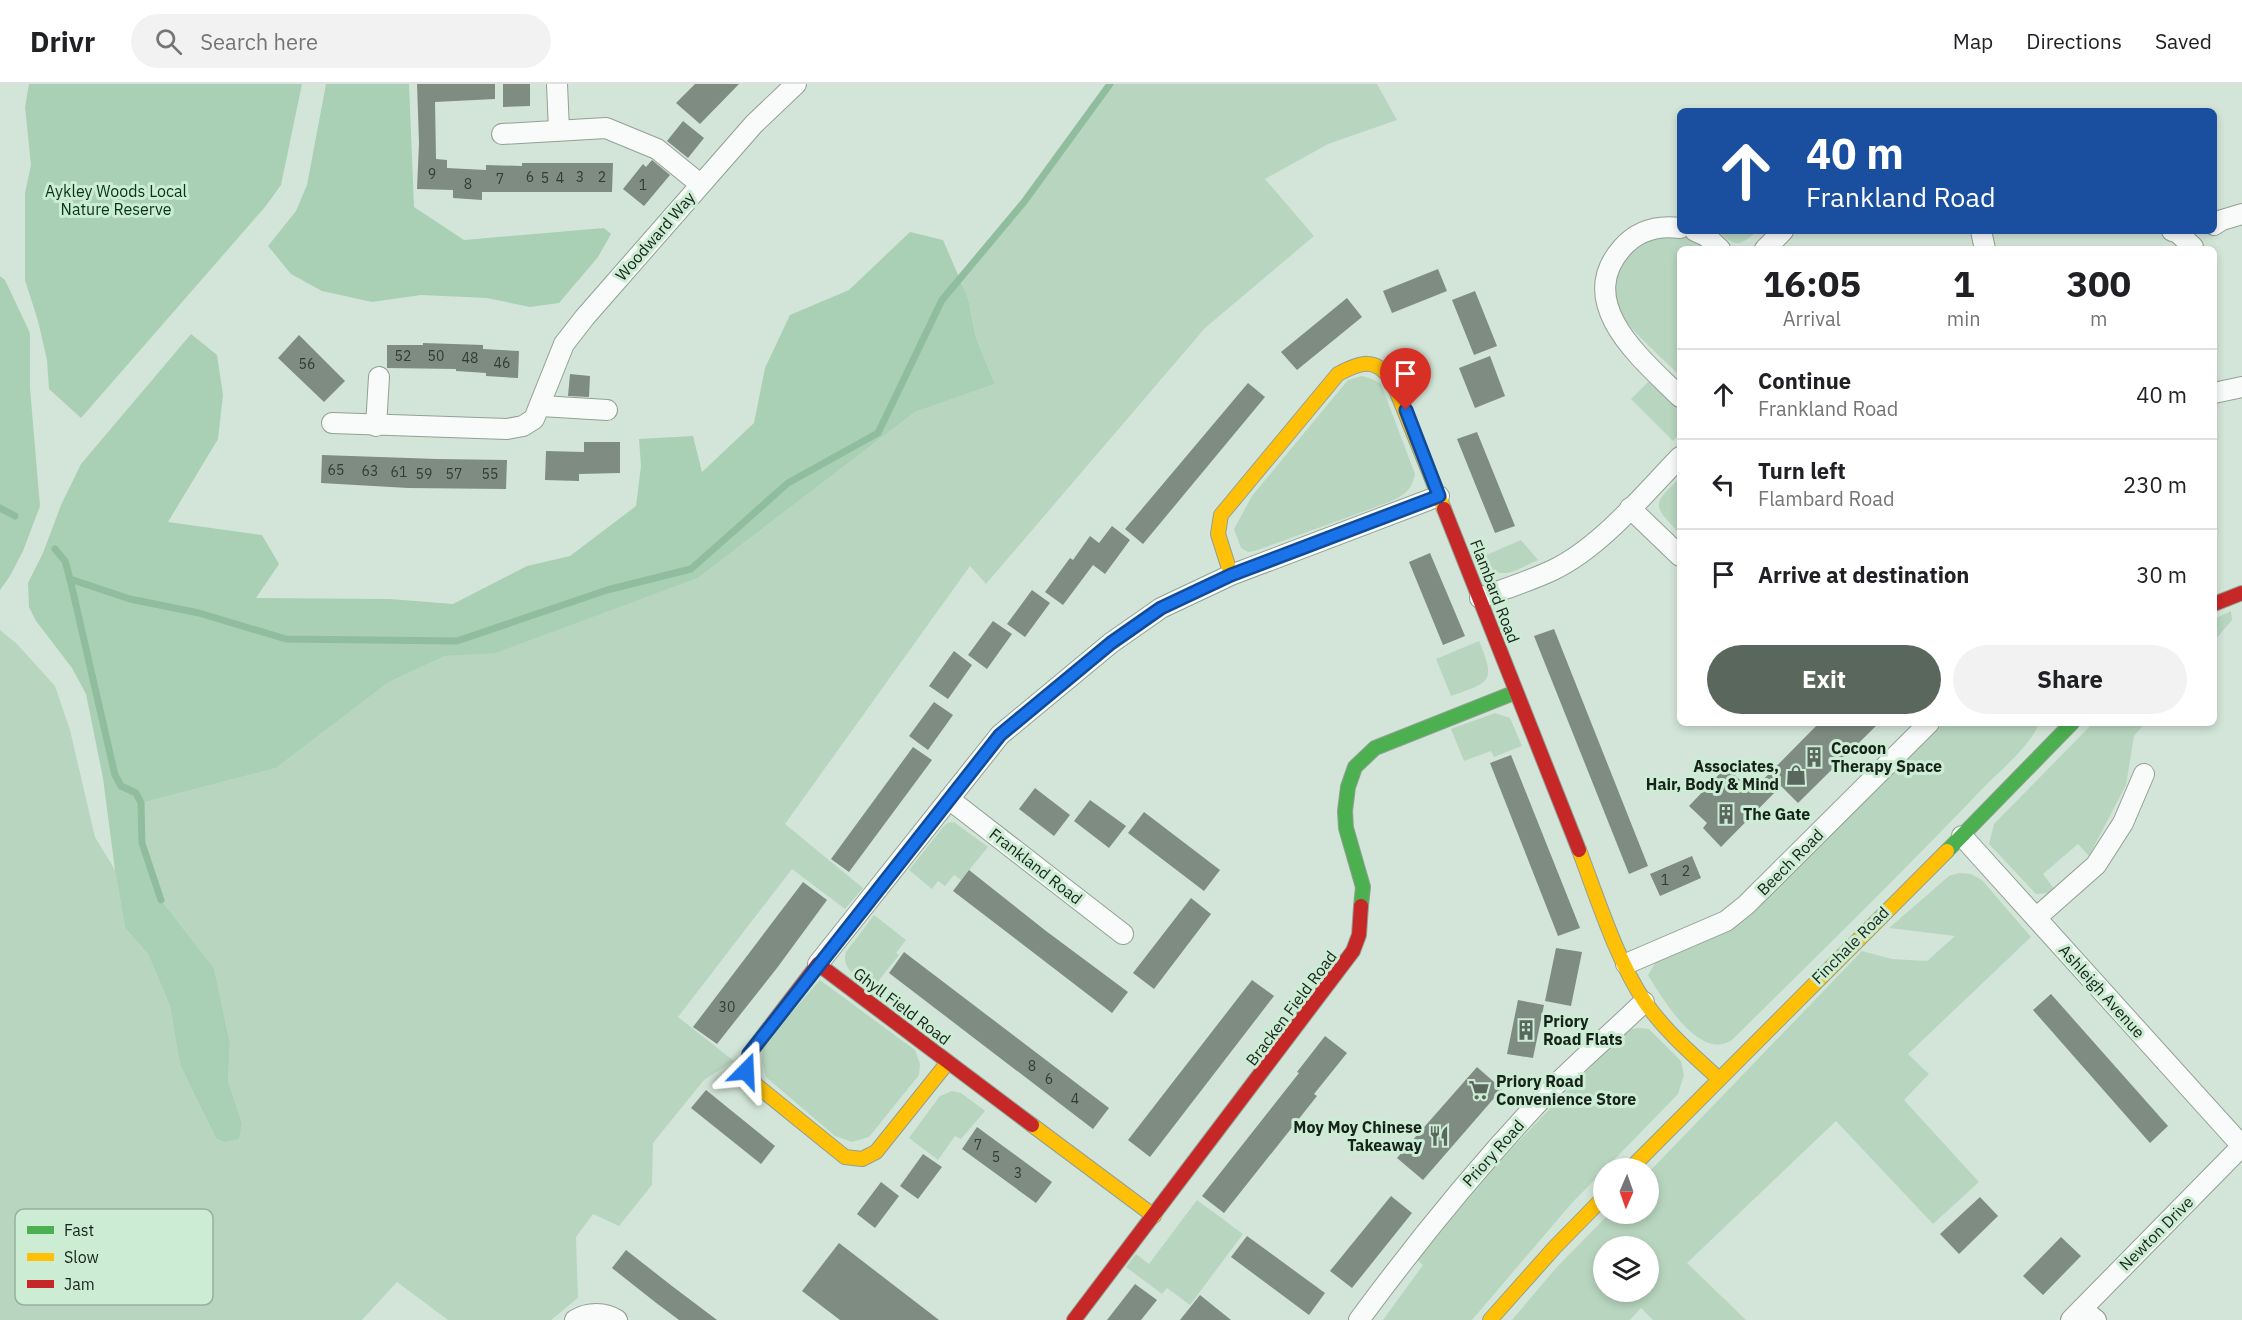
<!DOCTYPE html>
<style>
:root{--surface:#fff;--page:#f2f2f2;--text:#202124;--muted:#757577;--line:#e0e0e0;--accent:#59675c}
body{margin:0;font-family:"IBM Plex Sans",sans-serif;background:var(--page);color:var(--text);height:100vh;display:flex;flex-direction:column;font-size:22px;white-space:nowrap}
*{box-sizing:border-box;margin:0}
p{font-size:20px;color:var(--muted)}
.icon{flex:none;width:33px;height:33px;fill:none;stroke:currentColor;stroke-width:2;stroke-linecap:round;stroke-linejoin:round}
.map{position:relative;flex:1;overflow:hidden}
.side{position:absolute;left:1677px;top:162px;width:540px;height:480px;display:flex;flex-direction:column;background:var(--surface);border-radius:9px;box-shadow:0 3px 9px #0003}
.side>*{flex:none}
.top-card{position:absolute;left:1677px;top:24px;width:540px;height:126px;border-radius:9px;box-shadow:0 3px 9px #0003;background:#1a4fa0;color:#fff;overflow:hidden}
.needle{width:39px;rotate:182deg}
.buttons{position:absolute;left:1593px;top:1074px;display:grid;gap:12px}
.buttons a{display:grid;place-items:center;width:66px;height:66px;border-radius:50%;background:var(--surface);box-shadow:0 3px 9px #0003;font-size:30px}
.pin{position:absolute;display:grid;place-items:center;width:51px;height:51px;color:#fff;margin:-62px -26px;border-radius:50% 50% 50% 0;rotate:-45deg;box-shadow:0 0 6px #0007}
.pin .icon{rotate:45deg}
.me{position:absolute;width:66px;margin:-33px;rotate:21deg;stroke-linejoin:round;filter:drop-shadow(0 0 4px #0008)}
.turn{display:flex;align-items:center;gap:21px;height:126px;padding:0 30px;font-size:27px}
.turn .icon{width:78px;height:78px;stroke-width:2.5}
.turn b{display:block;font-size:42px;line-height:51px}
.eta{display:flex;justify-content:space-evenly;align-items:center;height:102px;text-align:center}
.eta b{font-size:36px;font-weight:700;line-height:42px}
.action{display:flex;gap:12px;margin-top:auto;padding:12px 30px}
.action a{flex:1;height:69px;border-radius:36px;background:var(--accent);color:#fff;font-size:24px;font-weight:700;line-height:69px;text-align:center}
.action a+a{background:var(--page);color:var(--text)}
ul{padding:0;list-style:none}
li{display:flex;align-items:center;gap:18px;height:90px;padding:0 30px;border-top:2px solid var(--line)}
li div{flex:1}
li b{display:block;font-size:22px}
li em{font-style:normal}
header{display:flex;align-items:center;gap:36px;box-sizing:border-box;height:84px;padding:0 30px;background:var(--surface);border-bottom:2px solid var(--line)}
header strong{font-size:28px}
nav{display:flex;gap:33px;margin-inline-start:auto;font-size:21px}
.search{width:420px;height:54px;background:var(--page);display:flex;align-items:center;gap:15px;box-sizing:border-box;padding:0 21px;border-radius:33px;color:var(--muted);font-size:22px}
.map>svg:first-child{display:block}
</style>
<header>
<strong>Drivr</strong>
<div class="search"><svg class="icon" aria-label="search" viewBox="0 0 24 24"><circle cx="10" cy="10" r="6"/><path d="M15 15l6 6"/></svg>Search here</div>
<nav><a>Map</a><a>Directions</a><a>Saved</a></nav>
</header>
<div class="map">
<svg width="2242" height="1236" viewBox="0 0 2242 1236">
<rect width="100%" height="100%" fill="#d3e5d8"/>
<!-- green -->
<g fill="#b8d6bf" fill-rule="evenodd">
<polygon points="1110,0 1377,0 1397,36 1328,60 1265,95 1314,152 1205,244 986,500 970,482 785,740 863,804 845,825 792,785 678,933 734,977 704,996 653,1059 652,1101 619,1142 593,1130 576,1153 578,1214 551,1236 448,1236 397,1198 362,1236 0,1236 0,546 17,560 55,602 70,646 95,753 115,786 125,844 148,870 170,922 180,981 216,1054 242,1039 228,997 230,959 214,884 161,816 142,759 141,719 276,684 389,598 445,572 495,568 698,494 915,328 995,300 976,254 968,214 960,195 1024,118"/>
<path d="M1718 147H1757C1740 163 1734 163 1718 147Z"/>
<path d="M1680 150 1696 155 1708 165H1680V292C1662 274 1641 256 1625 236 1605 210 1617 166 1648 155 1657 151 1670 151 1680 150Z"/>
<path d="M1362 292 1372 295 1381 300 1415 390C1411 408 1403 412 1387 419L1255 467 1248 468 1241 464 1234 445 1252 412 1348 296Z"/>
<polygon points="1653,293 1680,320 1680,350 1673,357 1631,315"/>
<path d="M1680 394V449H1679C1653 421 1651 421 1680 394Z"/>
<path d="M1521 456 1538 476C1515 486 1498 501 1482 473Z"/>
<polygon points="2231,527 2232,536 2214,557 2214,535"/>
<path d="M1479 557C1496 598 1491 598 1451 612L1436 575Z"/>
<polygon points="1495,629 1510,634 1522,662 1494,673 1491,667 1464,677 1451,645"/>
<path d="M1944 639H2038C2037 655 1998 689 1986 701 1903 788 1818 871 1733 955 1701 980 1662 914 1648 891L1657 876 1733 843 1747 834Z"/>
<polygon points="2093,639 2145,639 2134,652 2126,701 2089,772 2078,760 2043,790 2055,806 2051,809 2036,810 1989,760 1994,740"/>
<polygon points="954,738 988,763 961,796 954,791 945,802 938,797 932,805 909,786 943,743 947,739"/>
<path d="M1959 789 1971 790 1982 796 2031 853 1908 970 1929 990 1904 1016 1979 1098 1933 1140 1836 1037 1687 1179 1746 1236H1653L1641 1224 1630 1236H1512L1556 1184 1609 1130H1648L1649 1088 1862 867 1892 875 1927 877 1955 852 1889 844 1949 792ZM1604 1162H1648V1208H1604Z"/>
<path d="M874 831 906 856 896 869 899 871 872 905C861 895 840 886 846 868Z"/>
<polygon points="820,896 915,966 920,980 919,991 869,1053 852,1058 835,1052 766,993 762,978 763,961"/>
<polygon points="1640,944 1649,945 1681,977 1684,991 1678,1010 1571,1120 1472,1236 1383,1236 1423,1181 1417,1176 1496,1081 1619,953 1631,945"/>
<polygon points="952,1007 961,1009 985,1027 961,1055 955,1052 938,1076 909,1054 940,1012"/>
<polygon points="1197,1116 1243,1150 1190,1221 1167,1204 1162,1210 1126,1183 1136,1170 1149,1180"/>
</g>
<!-- forest -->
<g fill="#a9d0b4">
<polygon points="29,0 302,0 281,101 265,123 81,334 49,305 47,276 38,237 25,196 25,109 31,81 25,23"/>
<polygon points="326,0 409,0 414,123 464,156 604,144 611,150 598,173 559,219 530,223 487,214 421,211 372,218 322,207 291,190 268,162 296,127 307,101"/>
<polygon points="910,148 943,156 968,214 976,254 995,300 915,328 698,494 495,569 445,572 389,598 276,684 141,719 142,759 161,816 214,884 230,959 228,997 242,1039 239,1055 225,1058 216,1054 180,981 170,922 148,870 125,844 115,786 103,694 86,610 72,584 36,537 29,523 28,499 43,469 61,421 81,380 191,250 217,271 223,311 218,355 168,438 262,451 279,480 256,514 390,515 453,520 527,482 570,472 636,422 641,382 639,355 693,352 702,388 754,339 765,284 790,231 849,206"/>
<polygon points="0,192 5,196 30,249 30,304 40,422 23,467 10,492 0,506"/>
</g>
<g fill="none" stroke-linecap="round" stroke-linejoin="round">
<!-- stream -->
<g stroke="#90bd9d" stroke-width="7">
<polyline points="0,424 15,432"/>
<polyline points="55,465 65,477 70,495 130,515 199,529 286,555 457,557 607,506 691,485 788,399 878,349 942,216 1024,118 1110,0"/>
<polyline points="70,495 115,691 121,702 136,709 141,719 142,759 161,816"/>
</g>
</g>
<!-- building -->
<g fill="#7e8c82">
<polygon points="417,0 495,0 495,15 435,18 436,75 447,76 447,84 486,86 486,81 522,82 522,79 613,79 612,108 482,108 482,116 453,114 453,106 417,105 419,59"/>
<polygon points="503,0 530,0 530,22 503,23"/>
<polygon points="695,0 739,0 700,40 676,19"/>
<polygon points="683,37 704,54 688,74 667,57"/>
<polygon points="652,76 670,91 644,122 623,105 643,80 646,83"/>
<polygon points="1438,185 1447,207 1392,229 1383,207"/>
<polygon points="1475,207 1497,262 1474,271 1452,216"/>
<polygon points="1347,214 1362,233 1297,286 1281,268"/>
<polygon points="299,251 345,297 324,318 278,274"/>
<polygon points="423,259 483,261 483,265 519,267 518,294 486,292 486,289 456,287 456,285 387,284 387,261 423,261"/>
<polygon points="1490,272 1505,312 1475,324 1459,284"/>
<polygon points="570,290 590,292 589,313 568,312"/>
<polygon points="1248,299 1265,313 1143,460 1125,445"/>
<polygon points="1477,348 1515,442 1495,449 1457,355"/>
<polygon points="584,358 620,358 620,389 579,390 579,397 545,396 546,367 584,368"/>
<polygon points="322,371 437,375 507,376 506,405 408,404 321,399"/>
<polygon points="1112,442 1130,456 1105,490 1093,481 1063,521 1045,508 1070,474 1073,476 1090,452 1099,459"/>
<polygon points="1430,469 1465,552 1443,561 1409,478"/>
<polygon points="1032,506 1050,519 1025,553 1007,540"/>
<polygon points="993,537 1012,550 987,585 968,571"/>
<polygon points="1554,545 1648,782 1629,790 1534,552"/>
<polygon points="954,567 972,581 948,615 929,602"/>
<polygon points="934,618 953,631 928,666 909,652"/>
<polygon points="1819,639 1879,639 1798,719 1781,702 1721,763 1703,744 1707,739 1689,722 1726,683 1752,707"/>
<polygon points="913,663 932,676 849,788 831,775"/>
<polygon points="1511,671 1580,844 1558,852 1490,679"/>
<polygon points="1035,704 1070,731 1054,752 1019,725"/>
<polygon points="1090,716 1126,742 1109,764 1074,737"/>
<polygon points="1144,728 1220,786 1204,807 1128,749"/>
<polygon points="1692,772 1701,794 1660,812 1650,790"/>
<polygon points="969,786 1046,847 1128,908 1112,929 953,807"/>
<polygon points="803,798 827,816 777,884 717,960 693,943"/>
<polygon points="1191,814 1211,830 1154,905 1133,889"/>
<polygon points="1556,864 1582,868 1571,922 1545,917"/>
<polygon points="904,868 1109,1024 1093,1045 889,889"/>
<polygon points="1252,896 1274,912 1150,1073 1128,1056"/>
<polygon points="2051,910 2168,1042 2150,1059 2033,926"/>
<polygon points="1518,916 1544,921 1533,974 1507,970"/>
<polygon points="1325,952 1347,969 1314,1010 1317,1012 1224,1129 1202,1112 1299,989 1297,988"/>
<polygon points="1477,983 1502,1005 1423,1096 1397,1074"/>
<polygon points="706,1006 775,1062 761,1080 691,1024"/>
<polygon points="977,1043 1052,1098 1036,1119 962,1065"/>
<polygon points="923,1070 942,1083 918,1115 900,1102"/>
<polygon points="881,1098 899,1112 875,1144 857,1130"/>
<polygon points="1391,1112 1412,1129 1352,1204 1330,1187"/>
<polygon points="1980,1113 1998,1132 1959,1170 1940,1150"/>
<polygon points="1247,1152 1325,1209 1309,1231 1231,1173"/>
<polygon points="2061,1153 2081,1172 2043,1211 2023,1192"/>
<polygon points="839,1159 939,1236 840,1236 802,1207"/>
<polygon points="626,1166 672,1202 717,1236 679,1236 655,1218 612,1184"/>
<polygon points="1135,1200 1157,1216 1141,1236 1107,1236"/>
<polygon points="1200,1211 1231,1236 1180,1236"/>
</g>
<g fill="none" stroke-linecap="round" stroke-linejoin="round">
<!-- street casing -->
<g stroke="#92a095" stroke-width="22">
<g id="street">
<polyline points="557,0 559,46"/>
<polyline points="502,50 606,44 657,65 700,100"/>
<polyline points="2214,141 2222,136 2242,130"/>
<path d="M1680 144C1657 141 1637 147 1622 164 1573 220 1643 276 1680 313"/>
<polyline points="1695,147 1706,152 1720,165"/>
<polyline points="1981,147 1985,165"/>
<polyline points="2172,147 2177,148 2193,163"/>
<polyline points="1765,165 1783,147"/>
<polyline points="2214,309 2242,303"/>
<polyline points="541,322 607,326"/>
<polyline points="332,339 507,345 523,342 534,335 564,260 585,233 754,40 796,0"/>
<polyline points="376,342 379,293"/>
<polyline points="1630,424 1680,472"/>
<path d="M1480 514C1504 505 1530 497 1553 486 1600 464 1644 410 1680 373"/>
<polyline points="949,715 1123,850"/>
<polyline points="1962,752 2242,1062"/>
<polyline points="2036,834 2096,781 2123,739 2144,690"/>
<polyline points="818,880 1000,651 1111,559 1161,524 1231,491 1439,412"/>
<polyline points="1626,880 1726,837 1746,821 1929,639"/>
<polyline points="2082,1225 2096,1236"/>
<path d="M575 1236C588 1228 605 1228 617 1236"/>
<path d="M1359 1236C1415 1160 1471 1091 1535 1022 1569 985 1608 953 1644 918"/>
<polyline points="2071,1236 2242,1062"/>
</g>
</g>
<!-- fast casing -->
<g stroke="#92a095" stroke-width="16">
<g id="fast">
<polyline points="1947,767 2072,639"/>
<polyline points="1361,822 1363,803 1346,744 1345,727 1348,703 1355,683 1375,664 1516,608"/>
</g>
</g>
<!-- slow casing -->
<g stroke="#92a095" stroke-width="16">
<g id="slow">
<path d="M1231 491 1218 450 1221 431 1338 290C1361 278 1375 273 1392 296L1444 425"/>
<path d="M1579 766C1597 813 1617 877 1645 918 1665 947 1692 970 1718 994"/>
<polyline points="747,979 746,987 756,1001 845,1073 862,1075 876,1068 948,978"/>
<polyline points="1032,1041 1154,1132"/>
<polyline points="1631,1084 1947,767"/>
<polyline points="1490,1236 1555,1163 1604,1113"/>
</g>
</g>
<!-- jam casing -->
<g stroke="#92a095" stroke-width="16">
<g id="jam">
<polyline points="1444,425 1579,766"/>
<polyline points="2214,520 2242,509"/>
<polyline points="747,979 749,970 818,880 1032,1041"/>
<polyline points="1074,1236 1353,867 1359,851 1361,822"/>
</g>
</g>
<!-- street -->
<use href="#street" stroke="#f8fbf9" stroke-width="20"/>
<!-- fast -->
<use href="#fast" stroke="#4caf50" stroke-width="14"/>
<!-- slow -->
<use href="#slow" stroke="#ffc107" stroke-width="14"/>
<!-- jam -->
<use href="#jam" stroke="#c62828" stroke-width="14"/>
</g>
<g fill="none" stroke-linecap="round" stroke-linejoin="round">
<!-- route casing -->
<g stroke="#114b97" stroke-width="15">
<polyline id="route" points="746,987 749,970 1000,651 1111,559 1161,524 1231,491 1439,412 1406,326"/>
</g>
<!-- route -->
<use href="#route" stroke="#1a73e8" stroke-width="10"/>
</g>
<!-- icons -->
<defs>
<g id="building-bare" transform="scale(1.62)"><path d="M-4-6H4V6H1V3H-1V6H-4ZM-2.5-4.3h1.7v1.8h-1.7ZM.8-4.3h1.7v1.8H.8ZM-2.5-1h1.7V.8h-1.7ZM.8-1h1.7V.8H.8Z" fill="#59675c" stroke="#ccecd4" stroke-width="2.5" paint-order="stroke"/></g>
<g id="shop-bare" transform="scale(1.62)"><path d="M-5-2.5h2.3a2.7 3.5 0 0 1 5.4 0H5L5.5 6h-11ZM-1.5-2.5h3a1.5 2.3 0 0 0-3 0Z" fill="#59675c" stroke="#ccecd4" stroke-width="2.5" paint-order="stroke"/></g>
<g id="supermarket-bare" transform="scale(1.62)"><path d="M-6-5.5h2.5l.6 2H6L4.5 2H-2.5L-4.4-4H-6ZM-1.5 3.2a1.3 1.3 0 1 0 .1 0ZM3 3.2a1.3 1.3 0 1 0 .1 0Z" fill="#59675c" stroke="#ccecd4" stroke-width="2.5" paint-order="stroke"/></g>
<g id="restaurant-bare" transform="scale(1.62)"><path d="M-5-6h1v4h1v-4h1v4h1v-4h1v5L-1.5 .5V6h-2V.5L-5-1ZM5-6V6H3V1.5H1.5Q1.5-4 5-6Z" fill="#59675c" stroke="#ccecd4" stroke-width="2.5" paint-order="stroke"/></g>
</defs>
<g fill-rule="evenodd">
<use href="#building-bare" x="1814" y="673"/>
<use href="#shop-bare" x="1796" y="691"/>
<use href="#building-bare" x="1726" y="730"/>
<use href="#building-bare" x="1526" y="946"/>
<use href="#supermarket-bare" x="1479" y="1006"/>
<use href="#restaurant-bare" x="1439" y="1052"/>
</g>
<g text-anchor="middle" stroke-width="6" stroke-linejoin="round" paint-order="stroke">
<!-- number labels -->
<g font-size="14" fill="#313d34">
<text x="432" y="95">9</text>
<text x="530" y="98">6</text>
<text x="580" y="98">3</text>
<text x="602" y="98">2</text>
<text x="545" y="99">5</text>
<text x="560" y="99">4</text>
<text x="500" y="100">7</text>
<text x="468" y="105">8</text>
<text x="643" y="106">1</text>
<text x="403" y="277">52</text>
<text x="436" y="277">50</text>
<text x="470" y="279">48</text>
<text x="502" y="284">46</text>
<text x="307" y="285">56</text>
<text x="336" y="391">65</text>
<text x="370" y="392">63</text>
<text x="399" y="393">61</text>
<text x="424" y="395">59</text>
<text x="454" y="395">57</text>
<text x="490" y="395">55</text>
<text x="1686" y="792">2</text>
<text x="1665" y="801">1</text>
<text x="727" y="928">30</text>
<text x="1032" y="987">8</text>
<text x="1049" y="1000">6</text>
<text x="1075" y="1020">4</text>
<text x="978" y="1066">7</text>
<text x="996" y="1078">5</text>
<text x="1018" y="1094">3</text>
</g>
<!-- park labels -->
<g font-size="16" fill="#07351a" stroke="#ccecd4">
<text x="116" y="113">Aykley Woods Local<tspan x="116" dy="18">Nature Reserve</tspan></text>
</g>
<!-- street labels -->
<g font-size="16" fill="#17231a" stroke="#ccecd4">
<text transform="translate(655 152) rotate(-49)" y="6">Woodward Way</text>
<text transform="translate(1495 507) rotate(69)" y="6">Flambard Road</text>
<text transform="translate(1790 778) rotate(-45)" y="6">Beech Road</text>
<text transform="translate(1036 782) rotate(38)" y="6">Frankland Road</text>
<text transform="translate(1850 861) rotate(-45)" y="6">Finchale Road</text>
<text transform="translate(2102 907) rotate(48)" y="6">Ashleigh Avenue</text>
<text transform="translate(902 922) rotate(37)" y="6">Ghyll Field Road</text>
<text transform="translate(1291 924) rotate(-53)" y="6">Bracken Field Road</text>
<text transform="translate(1493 1069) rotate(-48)" y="6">Priory Road</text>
<text transform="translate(2156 1149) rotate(-45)" y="6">Newton Drive</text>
</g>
<!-- poi labels -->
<g font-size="16" font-weight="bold" fill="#17231a" stroke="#ccecd4" text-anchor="start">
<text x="1831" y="670">Cocoon<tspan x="1831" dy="18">Therapy Space</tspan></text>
<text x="1779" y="688" text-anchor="end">Associates,<tspan x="1779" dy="18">Hair, Body &amp; Mind</tspan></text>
<text x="1743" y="736">The Gate</text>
<text x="1543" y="943">Priory<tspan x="1543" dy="18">Road Flats</tspan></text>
<text x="1496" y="1003">Priory Road<tspan x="1496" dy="18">Convenience Store</tspan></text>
<text x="1422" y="1049" text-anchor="end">Moy Moy Chinese<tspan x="1422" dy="18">Takeaway</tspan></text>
</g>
</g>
<!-- legend -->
<rect x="15" y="1125" width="198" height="96" rx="9" fill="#ccecd4" stroke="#96b09c" stroke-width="1.5"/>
<rect x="27" y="1142" width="27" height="8" fill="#4caf50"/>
<rect x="27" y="1169" width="27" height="8" fill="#ffc107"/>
<rect x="27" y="1196" width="27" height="8" fill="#c62828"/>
<g font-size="16" fill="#17231a">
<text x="64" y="1152">Fast</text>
<text x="64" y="1179">Slow</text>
<text x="64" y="1206">Jam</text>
</g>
</svg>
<div class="buttons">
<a><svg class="needle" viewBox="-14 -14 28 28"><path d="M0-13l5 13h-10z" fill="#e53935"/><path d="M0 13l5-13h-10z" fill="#757577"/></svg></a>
<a><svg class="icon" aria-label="layers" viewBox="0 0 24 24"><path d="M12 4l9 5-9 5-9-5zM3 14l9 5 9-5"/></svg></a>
</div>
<div class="pin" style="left:1406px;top:326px;background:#d93025"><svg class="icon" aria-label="arrive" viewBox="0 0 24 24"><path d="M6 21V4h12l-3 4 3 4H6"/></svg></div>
<svg class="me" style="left:746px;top:987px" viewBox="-20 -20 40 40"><path d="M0-17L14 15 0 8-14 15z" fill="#1a73e8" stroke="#fff" stroke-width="4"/></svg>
<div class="top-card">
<div class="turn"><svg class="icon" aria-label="ahead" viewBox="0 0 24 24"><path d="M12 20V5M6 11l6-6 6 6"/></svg><div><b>40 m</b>Frankland Road</div></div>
</div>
<section class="side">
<div class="eta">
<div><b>16:05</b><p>Arrival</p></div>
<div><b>1</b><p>min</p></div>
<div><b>300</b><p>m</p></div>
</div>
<ul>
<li><svg class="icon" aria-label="ahead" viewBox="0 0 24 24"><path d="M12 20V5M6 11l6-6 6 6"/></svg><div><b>Continue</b><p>Frankland Road</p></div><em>40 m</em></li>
<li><svg class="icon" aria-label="left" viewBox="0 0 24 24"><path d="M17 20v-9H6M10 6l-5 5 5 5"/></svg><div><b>Turn left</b><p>Flambard Road</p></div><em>230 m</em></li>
<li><svg class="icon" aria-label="arrive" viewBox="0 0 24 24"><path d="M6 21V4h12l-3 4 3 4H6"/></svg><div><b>Arrive at destination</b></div><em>30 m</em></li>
</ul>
<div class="action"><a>Exit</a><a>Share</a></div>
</section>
</div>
